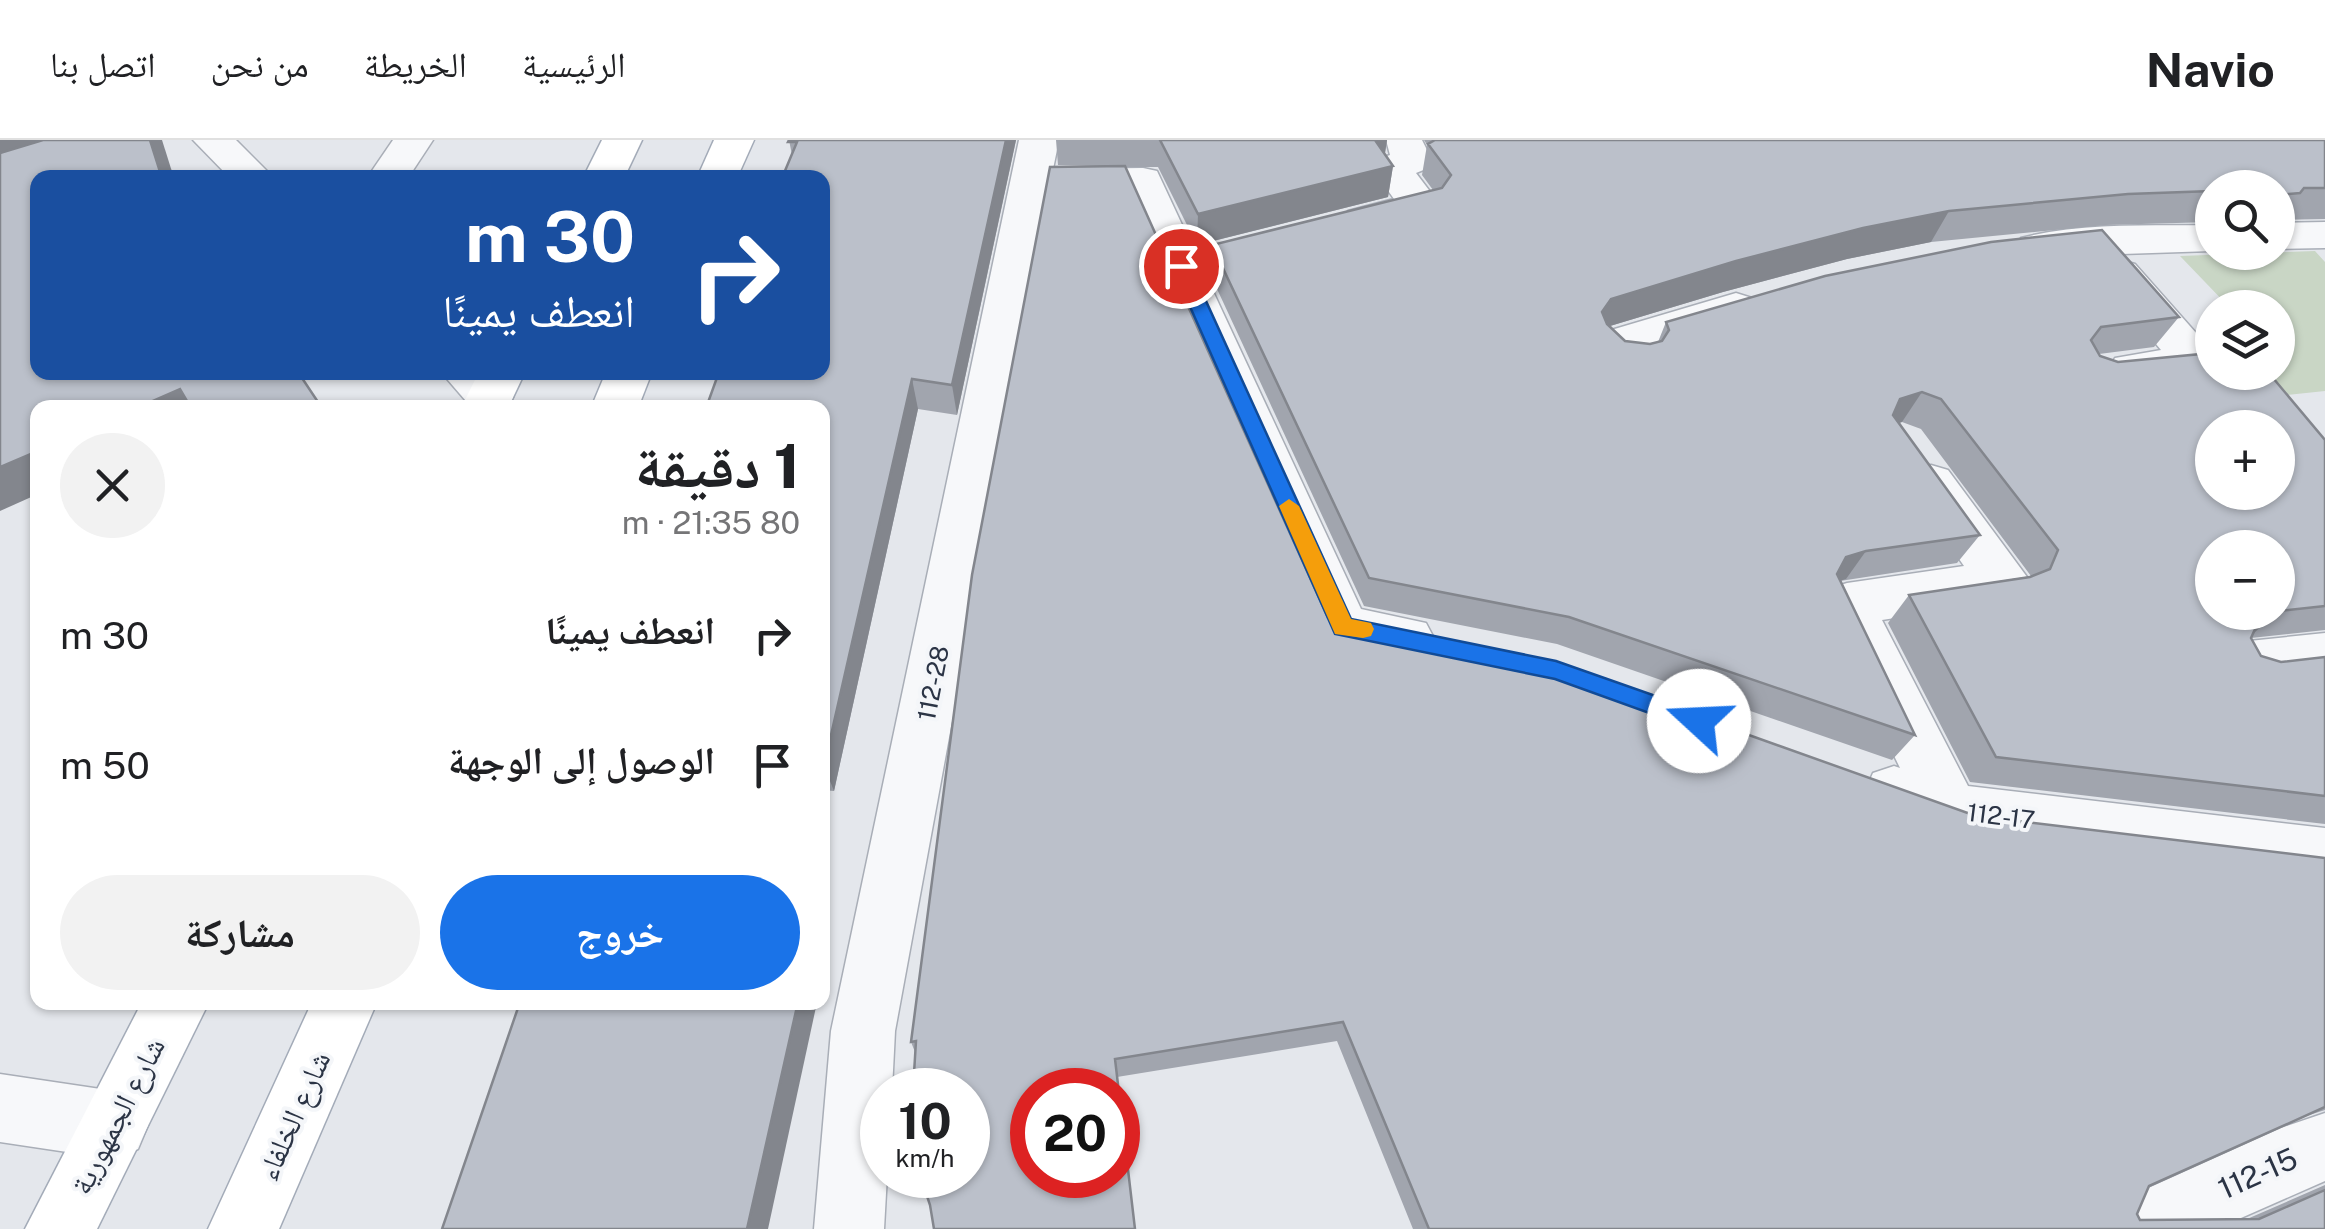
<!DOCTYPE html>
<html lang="ar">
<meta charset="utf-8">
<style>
:root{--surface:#fff;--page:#f2f2f2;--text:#202124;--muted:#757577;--line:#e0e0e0;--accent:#1a73e8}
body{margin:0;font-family:"Public Sans","Noto Naskh Arabic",sans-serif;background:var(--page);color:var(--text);direction:rtl;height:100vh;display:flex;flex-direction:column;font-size:38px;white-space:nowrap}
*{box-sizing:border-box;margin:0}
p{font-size:32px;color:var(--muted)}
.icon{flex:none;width:55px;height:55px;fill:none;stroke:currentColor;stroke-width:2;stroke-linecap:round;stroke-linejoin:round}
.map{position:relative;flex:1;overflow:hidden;direction:ltr}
.side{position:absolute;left:30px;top:260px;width:800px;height:610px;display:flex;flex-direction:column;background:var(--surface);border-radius:20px;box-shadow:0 2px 8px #0004;direction:rtl}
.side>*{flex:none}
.guide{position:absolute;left:30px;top:30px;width:800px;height:210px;border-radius:20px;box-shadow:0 2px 8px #0004;direction:rtl;background:#1a4fa0;color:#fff;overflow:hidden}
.fabs{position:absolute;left:2195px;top:30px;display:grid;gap:20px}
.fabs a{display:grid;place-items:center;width:100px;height:100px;border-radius:50%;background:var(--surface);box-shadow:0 2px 8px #0004;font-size:50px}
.speed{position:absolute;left:860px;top:928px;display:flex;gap:20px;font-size:50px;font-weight:700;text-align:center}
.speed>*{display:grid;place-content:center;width:130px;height:130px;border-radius:50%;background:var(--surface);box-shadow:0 2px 8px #0004;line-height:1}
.speed small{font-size:25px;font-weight:400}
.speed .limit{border:15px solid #d22;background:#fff;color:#111}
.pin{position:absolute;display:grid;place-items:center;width:85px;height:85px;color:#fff;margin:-42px;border:5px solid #fff;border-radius:50%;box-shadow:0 2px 10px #0007}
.me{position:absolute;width:110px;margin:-55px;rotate:290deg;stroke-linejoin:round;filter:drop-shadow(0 0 8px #0008)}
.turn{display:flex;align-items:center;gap:35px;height:210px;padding:0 30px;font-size:45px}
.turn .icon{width:130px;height:130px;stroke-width:2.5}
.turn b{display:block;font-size:70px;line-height:85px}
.round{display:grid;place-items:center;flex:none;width:105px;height:105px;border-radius:52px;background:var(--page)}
.overview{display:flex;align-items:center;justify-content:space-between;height:170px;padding:0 30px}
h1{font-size:60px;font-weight:800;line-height:75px}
.button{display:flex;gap:20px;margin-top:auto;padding:20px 30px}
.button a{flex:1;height:115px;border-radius:60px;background:var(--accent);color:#fff;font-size:40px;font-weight:800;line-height:115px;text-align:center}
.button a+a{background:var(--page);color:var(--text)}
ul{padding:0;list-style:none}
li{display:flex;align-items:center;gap:30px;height:130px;padding:0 30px}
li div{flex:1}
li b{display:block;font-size:38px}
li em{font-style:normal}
header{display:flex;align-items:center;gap:60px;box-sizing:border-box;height:140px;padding:0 50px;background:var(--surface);border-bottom:2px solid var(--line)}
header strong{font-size:48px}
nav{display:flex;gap:55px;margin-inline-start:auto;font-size:35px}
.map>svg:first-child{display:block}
</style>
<header>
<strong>Navio</strong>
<nav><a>الرئيسية</a><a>الخريطة</a><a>من نحن</a><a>اتصل بنا</a></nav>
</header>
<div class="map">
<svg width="2325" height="1089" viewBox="0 0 2325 1089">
<rect width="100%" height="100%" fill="#e4e7ec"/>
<!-- green -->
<polygon fill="#c9d6c5" points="2315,111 2325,122 2325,251 2287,255 2266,233 2278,232 2278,168 2229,167 2180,116"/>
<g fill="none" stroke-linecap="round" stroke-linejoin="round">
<!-- minor casing -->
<g stroke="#a9aeb7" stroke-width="3">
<g id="minor">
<polygon points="193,0 236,0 274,38 230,38"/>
<polygon points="393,0 433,0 408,38 367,38"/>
<polygon points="1019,0 1059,0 1053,29 1143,28 1157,31 1361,469 1426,483 1434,498 1426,513 1407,520 1324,502 1128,53 1049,54 895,891 892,950 882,950 882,1035 887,1035 884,1089 814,1089 831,891"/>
<path d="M1386 0H1422L1432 20 1426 29 1416 33 1441 66 1435 75C1408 82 1375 96 1348 89L1342 80 1348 71 1394 59 1372 28 1378 19 1390 15Z"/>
<polygon points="2325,82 2325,108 2278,109 2278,83"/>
<path d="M2212 85V111L2092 115 2036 122 2021 118 2015 108 2021 98C2082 82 2149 86 2212 85Z"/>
<polygon points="2120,120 2135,124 2212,211 2213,234 2131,245 2115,240 2108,229 2115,218 2161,210 2098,134 2105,124"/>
<path d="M1736 153 1752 158 1758 168 1752 178 1648 210 1653 218 1646 229C1620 237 1608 226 1594 204L1601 193Z"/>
<polygon points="441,232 493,232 513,257 507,268 472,268"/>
<polygon points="1931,325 1948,330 2030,441 2022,455 2004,461 1882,480 1968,646 2325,688 2325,742 1950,696 1873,669 1865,651 1873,633 1894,626 1900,628 1821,464 1828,449 1847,443 1964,426 1906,343 1914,330"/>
<polygon points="2325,493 2325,537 2249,545 2230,539 2222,523 2230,507 2249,501"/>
<polygon points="0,934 114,951 138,961 148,985 138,1009 114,1019 0,1002"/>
<polygon points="2325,973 2325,1041 2216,1089 2103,1089 2113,1064 2281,988"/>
</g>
</g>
<!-- major casing -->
<g stroke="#a3abb8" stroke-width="3">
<g id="major">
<polygon points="602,0 642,0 624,38 583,38"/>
<polygon points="714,0 754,0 737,38 697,38"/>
<polygon points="479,232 525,232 508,268 461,268"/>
<polygon points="606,232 652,232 638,268 591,268"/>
<polygon points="142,862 209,862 97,1089 25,1089"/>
<polygon points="312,862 377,862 279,1089 208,1089"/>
</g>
</g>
<!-- minor -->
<use href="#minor" fill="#f7f8fa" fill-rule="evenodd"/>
<!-- major -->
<use href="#major" fill="#fff" fill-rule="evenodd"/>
</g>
<!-- wall -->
<g fill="#a1a5ae">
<polygon points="789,0 1016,0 957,275 918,269 834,651 822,650 822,38 792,15"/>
<polygon points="1056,0 1387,0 1385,13 1384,13 1393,26 1388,57 1197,105 1158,27 1125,27 1328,478 1976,676 2325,718 2325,970 2303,977 2149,1046 2137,1074 2140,1080 2247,1079 2325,1045 2325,1089 1413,1089 1337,901 1117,937 915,912 911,902 1102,26 1058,25"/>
<polygon points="1424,0 2325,0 2325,79 2278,80 2278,48 2212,48 2212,82 2106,85 1931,102 1847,119 1723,152 1610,186 1625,201 1650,204 1658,202 1666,182 2179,177 2154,207 2099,214 2100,216 2325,300 2325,490 2251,498 2261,516 2281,522 2325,517 2325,684 1970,642 1888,483 1909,455 2031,436 1921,289 1902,282 1899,283 1980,395 1957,423 1840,441 1915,595 1892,620 1557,504 1364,466 1211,136 1212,105 1433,50 1422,35 1427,5"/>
</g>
<!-- shaded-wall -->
<g fill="#83868d">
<polygon points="0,0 65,0 0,21"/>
<polygon points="150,0 162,0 174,38 162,38"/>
<polygon points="1006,0 1016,0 957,275 952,245"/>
<polygon points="1372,0 1387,0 1385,13 1375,17"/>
<polygon points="1393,26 1388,57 1197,105 1198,74"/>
<polygon points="1949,71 1931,102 1847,119 1723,152 1600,189 1602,172 1611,159 1736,121 1863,88"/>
<polygon points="912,239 918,269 834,651 824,626"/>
<polygon points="180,249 195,268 137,268"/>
<polygon points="1922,252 1902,282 1881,289 1900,259"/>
<polygon points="38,311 38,354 0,371 0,327"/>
<polygon points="1866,411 1846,439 1827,445 1846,417"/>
<polygon points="2281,470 2249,497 2261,476 2278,472 2278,471"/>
<polygon points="798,862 814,862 816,867 768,1089 747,1089"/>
</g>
<!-- building -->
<g fill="#bbc0ca" stroke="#83868d" stroke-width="2.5" fill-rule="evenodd">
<polygon points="43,0 150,0 162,38 38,38 38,232 298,232 322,268 191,268 180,249 137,268 38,268 38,311 0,327 0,13"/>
<polygon points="789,0 1006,0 952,245 912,239 824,626 822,268 706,268 719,232 822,232 822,38 782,38 797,2 788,2"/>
<polygon points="1160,0 1375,0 1393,26 1198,74"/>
<path d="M1435 0H2325V48H2304L2300 53 2278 55V48H2212V51L2128 54 1949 71 1863 88 1736 121 1611 159 1602 172 1607 184 1625 201 1650 204 1662 201 1669 190 1666 182 1825 136 1991 102 2102 90 2179 177 2101 187 2091 200 2100 216 2118 222 2212 213V232H2268L2325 300V466L2278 471V408H2212V472H2272L2261 476 2251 498 2261 516 2281 522 2325 517V656L1996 617 1909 455 2030 437 2050 429 2058 410 1941 259 1922 252 1900 259 1893 275 1980 395 1866 411 1846 417 1837 434 1915 595 1569 477 1369 438 1212 105 1442 48 1451 35 1428 4ZM2212 288H2278V352H2212Z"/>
<path d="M1125 26 1328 478 1564 529 1976 676 2325 718V967L2149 1046 2137 1074 2140 1080 2259 1079 2325 1050V1089H1429L1343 882 1115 919 1135 1089H934L930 1065 920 1035H968V950H913L916 901 911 902 972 435 1050 27ZM1032 950H1118V1035H1032Z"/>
<polygon points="520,862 798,862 747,1089 442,1089"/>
</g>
<!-- route -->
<polygon fill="#1a73e8" stroke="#114b97" stroke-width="2.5" points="1181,121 1190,126 1351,479 1556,521 1707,574 1711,581 1707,588 1699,591 1555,539 1335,494 1172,126"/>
<!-- slow -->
<polygon fill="#f59e0b" points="1289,359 1299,366 1351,479 1371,483 1374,489 1371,496 1363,498 1335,494 1279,366"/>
<g text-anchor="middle" stroke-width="8" stroke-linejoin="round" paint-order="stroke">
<!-- street labels -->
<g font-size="25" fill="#2b3445" stroke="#f4f6f9">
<text transform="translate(933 543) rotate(-79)" y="9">112-28</text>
<text transform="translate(2001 676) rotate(7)" y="9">112-17</text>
</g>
<!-- near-street labels -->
<g font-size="30" fill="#2b3445" stroke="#f4f6f9">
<text transform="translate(118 976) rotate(-63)" y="10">شارع الجمهورية</text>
<text transform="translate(294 976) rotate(-66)" y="10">شارع الخلفاء</text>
<text transform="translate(2258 1034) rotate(-24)" y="10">112-15</text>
</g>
</g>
</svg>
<div class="fabs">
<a><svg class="icon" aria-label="search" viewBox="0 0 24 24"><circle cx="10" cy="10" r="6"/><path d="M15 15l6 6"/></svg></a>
<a><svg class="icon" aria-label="layers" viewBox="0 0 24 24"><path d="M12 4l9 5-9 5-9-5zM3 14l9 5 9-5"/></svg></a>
<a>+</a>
<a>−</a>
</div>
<div class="speed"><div>10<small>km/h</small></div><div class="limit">20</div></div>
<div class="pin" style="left:1181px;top:126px;background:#d93025"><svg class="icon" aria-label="arrive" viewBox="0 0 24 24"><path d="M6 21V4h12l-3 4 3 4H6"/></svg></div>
<svg class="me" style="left:1699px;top:581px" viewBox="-20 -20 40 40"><circle r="19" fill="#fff"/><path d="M0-13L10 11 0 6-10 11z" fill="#1a73e8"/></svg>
<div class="guide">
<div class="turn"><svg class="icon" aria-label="right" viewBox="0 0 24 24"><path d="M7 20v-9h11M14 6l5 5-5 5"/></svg><div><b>30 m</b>انعطف يمينًا</div></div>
</div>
<section class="side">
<div class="overview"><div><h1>1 دقيقة</h1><p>80 m · 21:35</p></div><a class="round"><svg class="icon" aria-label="close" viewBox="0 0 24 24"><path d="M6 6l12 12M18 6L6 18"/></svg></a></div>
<ul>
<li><svg class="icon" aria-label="right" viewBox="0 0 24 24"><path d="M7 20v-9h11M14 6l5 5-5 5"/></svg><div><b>انعطف يمينًا</b></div><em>30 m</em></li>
<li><svg class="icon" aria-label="arrive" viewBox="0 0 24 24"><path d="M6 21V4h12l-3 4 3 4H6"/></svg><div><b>الوصول إلى الوجهة</b></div><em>50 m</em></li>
</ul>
<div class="button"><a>خروج</a><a>مشاركة</a></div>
</section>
</div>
